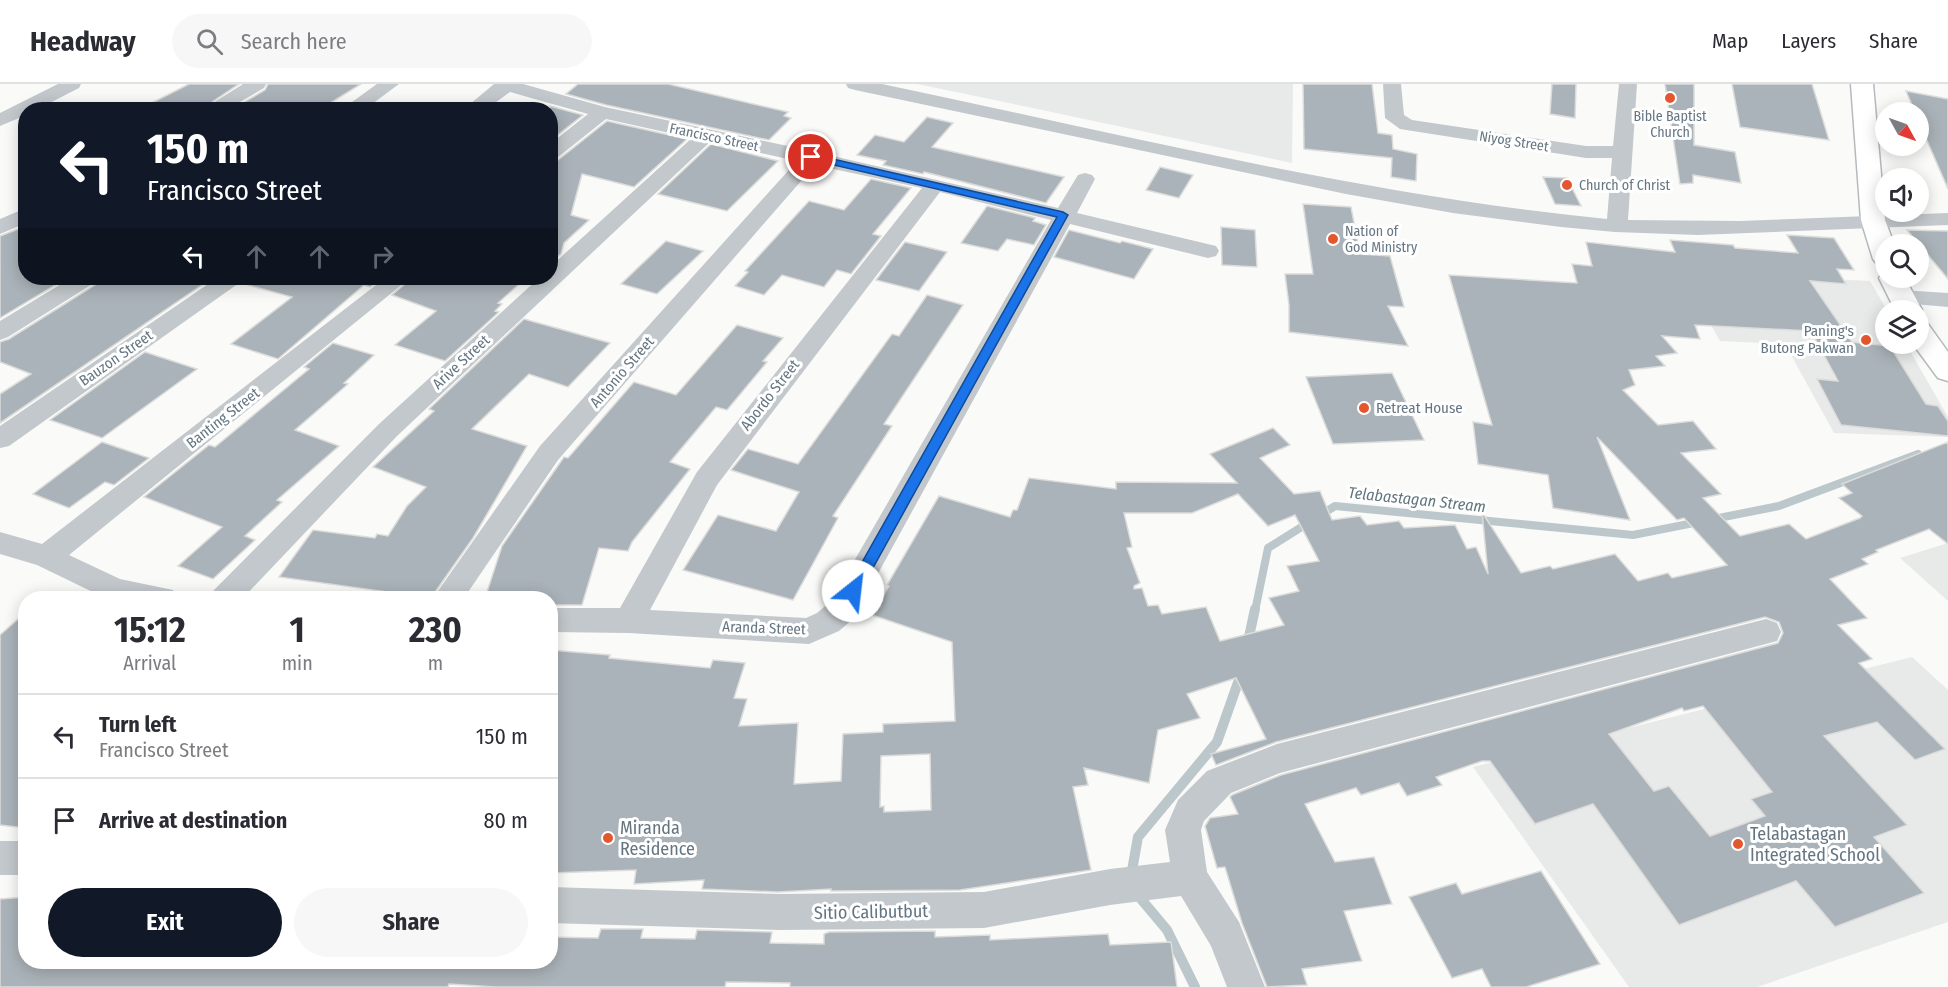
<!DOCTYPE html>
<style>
:root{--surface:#fff;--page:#f7f7f7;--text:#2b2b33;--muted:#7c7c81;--line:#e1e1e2;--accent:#111827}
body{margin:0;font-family:"Fira Sans Condensed",sans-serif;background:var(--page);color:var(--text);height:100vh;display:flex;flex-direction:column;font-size:22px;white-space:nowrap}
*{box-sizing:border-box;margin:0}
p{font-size:20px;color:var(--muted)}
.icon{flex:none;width:33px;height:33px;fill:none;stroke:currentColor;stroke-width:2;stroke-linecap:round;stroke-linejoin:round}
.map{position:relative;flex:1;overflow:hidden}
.side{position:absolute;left:18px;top:507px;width:540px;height:378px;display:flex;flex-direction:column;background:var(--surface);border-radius:24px;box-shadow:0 3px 15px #0003}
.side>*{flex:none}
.banner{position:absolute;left:18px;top:18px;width:540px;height:183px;border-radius:24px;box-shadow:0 3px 15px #0003;background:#111827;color:#fff;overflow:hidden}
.needle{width:39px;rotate:130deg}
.buttons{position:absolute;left:1875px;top:18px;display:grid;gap:12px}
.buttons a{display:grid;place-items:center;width:54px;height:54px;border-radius:50%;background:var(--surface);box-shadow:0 3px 15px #0003;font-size:30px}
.pin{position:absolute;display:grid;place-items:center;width:51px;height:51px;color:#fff;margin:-26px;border:3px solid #fff;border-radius:50%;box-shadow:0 2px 6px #0007}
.me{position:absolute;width:66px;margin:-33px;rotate:29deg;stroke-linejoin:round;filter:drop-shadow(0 0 4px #0008)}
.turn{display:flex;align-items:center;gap:21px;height:126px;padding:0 30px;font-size:27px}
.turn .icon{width:78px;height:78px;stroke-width:2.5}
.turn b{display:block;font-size:42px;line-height:51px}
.lanes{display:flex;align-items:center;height:57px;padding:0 30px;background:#0003;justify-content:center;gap:30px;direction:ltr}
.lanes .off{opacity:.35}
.eta{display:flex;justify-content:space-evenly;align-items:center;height:102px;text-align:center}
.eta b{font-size:36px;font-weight:700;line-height:42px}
.action{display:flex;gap:12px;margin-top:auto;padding:12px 30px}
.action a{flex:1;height:69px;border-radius:36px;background:var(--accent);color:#fff;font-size:24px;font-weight:700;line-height:69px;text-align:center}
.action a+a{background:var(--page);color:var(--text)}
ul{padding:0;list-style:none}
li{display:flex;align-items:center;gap:18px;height:84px;padding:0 30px;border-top:2px solid var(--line)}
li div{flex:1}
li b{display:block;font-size:22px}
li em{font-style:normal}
header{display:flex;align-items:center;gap:36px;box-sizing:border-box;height:84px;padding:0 30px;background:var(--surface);border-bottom:2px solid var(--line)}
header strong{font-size:28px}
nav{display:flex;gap:33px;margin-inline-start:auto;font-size:21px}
.search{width:420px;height:54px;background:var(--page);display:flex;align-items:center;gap:15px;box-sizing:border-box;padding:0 21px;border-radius:33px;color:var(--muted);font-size:22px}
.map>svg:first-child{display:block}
</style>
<header>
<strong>Headway</strong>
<div class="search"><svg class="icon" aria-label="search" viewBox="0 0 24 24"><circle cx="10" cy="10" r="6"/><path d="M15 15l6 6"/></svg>Search here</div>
<nav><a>Map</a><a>Layers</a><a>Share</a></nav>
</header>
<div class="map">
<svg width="1948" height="903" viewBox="0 0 1948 903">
<rect width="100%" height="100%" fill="#fafaf8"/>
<!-- built -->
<g fill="#e8e9e9">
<polygon points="917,0 1293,0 1292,79 990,15"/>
<polygon points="1681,188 1870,197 1887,226 1886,226 1886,260 1906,260 1948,333 1948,353 1834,349 1785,260 1720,257"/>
<polygon points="1948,459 1948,517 1900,474"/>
<polygon points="1912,573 1948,606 1948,838 1757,903 1629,903 1473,683"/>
</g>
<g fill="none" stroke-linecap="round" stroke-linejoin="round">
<!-- stream-far1 -->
<polyline stroke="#bbc7cb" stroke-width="8" points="1255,527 1268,464 1335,422 1633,451 1779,422 1918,370"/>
<!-- stream -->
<g stroke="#bbc7cb" stroke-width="10">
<polyline points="1247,562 1255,525"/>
<polyline points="1131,792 1138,753 1217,658 1241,590"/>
<polyline points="1136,809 1167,846 1195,903"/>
</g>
</g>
<!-- building -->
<g fill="#aab3b9" stroke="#dcdcda" stroke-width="1.5" fill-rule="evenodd">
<polygon points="189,0 239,0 200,26 138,26"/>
<polygon points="268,0 361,0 319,26 231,26 265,6"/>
<polygon points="578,0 668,0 788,28 784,32 791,34 769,56 606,21 566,10"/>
<polygon points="1303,0 1372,0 1378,49 1392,51 1393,65 1417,70 1416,97 1391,93 1392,74 1304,65"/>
<polygon points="1552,0 1576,0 1575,34 1550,30"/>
<polygon points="1665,0 1694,0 1694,61 1735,68 1741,99 1693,91 1693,99 1680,100"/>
<polygon points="1732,0 1812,0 1829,56 1740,43"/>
<polygon points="1906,7 1948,15 1948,105 1918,36 1918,28 1915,28"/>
<polygon points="550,22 583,31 550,57"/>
<polygon points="927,33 953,39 932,63 1064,93 1046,119 924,88 923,90 883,81 886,77 857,71 875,51 904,58"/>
<polygon points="607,37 687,55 634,103 582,90 571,131 589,136 564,159 561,170 550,178 550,78 558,76"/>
<polygon points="711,60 778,77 727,127 658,110"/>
<polygon points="1160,83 1193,91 1179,114 1146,106"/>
<polygon points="1543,93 1567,94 1581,122 1555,120"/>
<polygon points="871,95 911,104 873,150 881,152 851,190 837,186 824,203 782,191 764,211 735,202 748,188 745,187 809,117 844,126"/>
<polygon points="1303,120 1351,123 1360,170 1390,172 1404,223 1388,222 1408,262 1289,248 1289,221 1285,190 1313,190"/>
<polygon points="987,122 1035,134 1033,137 1046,141 1034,161 1007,155 998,167 961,159"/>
<polygon points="26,142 26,194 67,194 0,234 0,152"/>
<polygon points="1221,143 1255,146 1257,183 1222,181"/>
<polygon points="1069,146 1120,159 1122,157 1153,165 1134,195 1054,173"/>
<polygon points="1907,146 1948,147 1948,195"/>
<path d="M1787 151 1834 154 1854 186 1837 185 1846 200 1810 197 1852 258 1890 262 1926 320 1938 322 1948 337V352L1841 341 1817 295 1838 297 1811 247 1695 241 1700 255 1662 252 1677 269 1656 272 1665 282 1629 286 1635 301 1623 306 1658 341 1693 337 1716 365 1681 369 1721 410 1703 414 1740 452 1789 440 1806 455 1860 434 1862 432 1839 414 1852 409 1842 400 1948 358V460L1929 445 1876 466 1878 468 1862 475 1868 480 1830 495 1867 534 1838 541 1872 575 1859 579 1945 665 1915 676 1877 638 1824 652 1907 741 1874 753 1924 809 1835 843 1796 797 1679 841 1593 720 1535 740 1490 677H1482L1436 693 1442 701 1407 712 1399 699 1361 711 1356 704 1305 720 1335 778 1374 773 1392 820 1344 827 1362 877 1302 885 1307 901 1267 903 1242 839 1225 783 1217 784 1205 742 1210 734 1238 730 1230 713 1232 711 1281 691 1778 559 1783 549 1779 538 1765 533 1276 658 1216 681 1211 670 1266 655 1236 594 1187 610 1200 634 1158 646 1149 699 1084 684 1088 701 1073 703 1091 786 960 806 831 807V805L778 808 702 805 704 796 634 800 636 786 550 789V566L610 571 609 574 710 584 713 576 745 579 734 614 747 615 739 642 798 639 794 700 841 697 843 650 883 648V640L955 637 952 558 872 531 889 502 887 501 939 412 1010 433 1013 426H1017L1029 394 1116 405V398L1237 399 1210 370 1273 344 1290 361 1260 374 1294 410 1320 407 1332 436 1360 432 1367 441 1399 437 1404 444 1455 441 1467 465 1476 463 1488 490 1482 428 1521 489 1550 482 1553 485 1615 470 1638 497 1668 489 1672 494 1727 481 1684 434 1677 436 1597 353 1630 436 1553 424 1548 391 1478 380 1473 338 1492 341 1449 191 1577 199 1572 180 1592 182 1586 158 1675 168 1670 156 1733 161 1735 164 1798 169ZM1238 410 1268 442 1295 431 1319 477 1287 482 1299 507 1269 514 1284 541 1220 557 1206 523 1162 530 1158 521 1148 522 1142 504 1134 505V502L1140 499 1127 464 1132 463 1124 429H1192ZM1703 622 1772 708 1751 715 1765 732 1710 752 1669 702 1654 707 1609 650 1682 624 1684 627ZM930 670 931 726 884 728V722L880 723 881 672Z"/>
<polygon points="666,157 703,167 657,210 621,200"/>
<polygon points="905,158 947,168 919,207 876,196"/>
<polygon points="99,194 212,194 0,339 0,310 31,290 0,278 0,258 9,255 95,201"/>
<polygon points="249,194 382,194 370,203 364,201 278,275 231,260 292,213 248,201"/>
<polygon points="412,194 526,194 498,219 502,220 495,227 499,228 445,277 395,261 436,227 392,211"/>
<polygon points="927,211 963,221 884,340 892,342 833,432 838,434 793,516 683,486 718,431 776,447 799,408 731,386 748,365 798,380 892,250 899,252"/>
<polygon points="524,235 610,259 568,303 529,290 472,345 527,362 473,454 431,514 279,493 313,446 375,454 377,450 388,452 407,422 426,403 373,383 434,327 429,325"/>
<polygon points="737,241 783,254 763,277 767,278 727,326 716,323 670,378 690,385 632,458 628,467 599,464 582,521 550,521 550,514 485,514 502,462 564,373 568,374 634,298 676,311"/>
<polygon points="333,259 374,271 344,299 348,300 295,346 339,362 277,416 282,418 245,452 255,456 213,495 178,482 222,443 144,413 209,361 215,363 309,285 304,283"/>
<polygon points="145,268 197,285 102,354 50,336"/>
<polygon points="1392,289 1424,356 1333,360 1306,293"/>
<polygon points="102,358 149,374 114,401 105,398 69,424 33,410"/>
<polygon points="26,528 26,744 0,741 0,551"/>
<polygon points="1541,787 1600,880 1526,903 1491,903 1482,885 1452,894 1409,813 1456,799 1462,810"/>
<polygon points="26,813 26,878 550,878 550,853 598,854 601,845 643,845 641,854 695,855 697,846 772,848 770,859 824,860 824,850 829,848 935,847 935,853 990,851 990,856 1108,850 1110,861 1171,858 1177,903 790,903 790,899 726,898 725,903 496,903 449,900 448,903 0,903 0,815"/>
</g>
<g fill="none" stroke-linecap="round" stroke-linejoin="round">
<!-- major casing -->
<g stroke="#b5babe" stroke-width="3">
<g id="major">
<polygon points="1851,0 1873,0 1885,136 1894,160 1886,160 1886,183 1877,180 1873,175 1861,136"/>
<polygon points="1883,188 1886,188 1886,194 1905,194 1922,226 1918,231 1918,226 1895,226 1879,194"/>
<polygon points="1918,237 1928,240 1948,268 1948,297 1938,294 1913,260 1918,260"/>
</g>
</g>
<!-- minor -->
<g fill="#c3c8cc" fill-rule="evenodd">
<polygon points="58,0 81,0 79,4 36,26 26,26 26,31 0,42 0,29"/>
<polygon points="243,0 266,0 264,4 226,26 202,26"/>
<polygon points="377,0 399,0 364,26 341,26"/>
<path d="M494 0H523L605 23 811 67 1058 124 1078 91 1085 89 1092 91 1095 95 1077 129 1216 162 1219 167 1216 172 1208 174 1070 140 853 535 839 547 809 560 629 549 550 548V524H620L697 388 922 104 815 81 558 376 464 514H433L540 362 797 77 710 58 397 352 243 514H210L214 506 379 340 539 194H550V183L692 54 606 35 557 74 550 76V60L588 30 510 8 485 26H463ZM940 108 1051 136 831 517 817 529 806 534 650 526 717 401Z"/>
<path d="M846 0H882C1122 50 1362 111 1607 135L1612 74H1586L1400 45 1385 34 1383 0H1401L1404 31 1412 36 1586 62H1613L1619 0H1637L1628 136 1740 137 1948 129V141L1698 151 1615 148 1561 143 1453 129 1346 110 855 6 848 4Z"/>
<polygon points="26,124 26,139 0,150 0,135"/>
<polygon points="71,194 97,194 94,199 8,253 0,256 0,237"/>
<polygon points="217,194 242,194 239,199 9,362 0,364 0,342"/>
<polygon points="385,194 410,194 69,471 120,495 173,506 177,514 105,514 37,481 0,470 0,448 42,460"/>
<polygon points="1900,206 1948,209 1948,223 1892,218 1888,213 1892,208"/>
<polygon points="1766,535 1777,539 1781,548 1777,557 1280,689 1231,709 1204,737 1201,746 1207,788 1239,838 1265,903 1227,903 1211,862 1181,812 1110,821 984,844 780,846 550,839 550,803 780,810 984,808 1110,785 1170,778 1165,746 1178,716 1207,687 1277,660"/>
<rect x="0" y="757" width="26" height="34"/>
</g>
<!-- major -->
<use href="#major" fill="#fff" fill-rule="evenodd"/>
</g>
<!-- route -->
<polygon fill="#1a73e8" stroke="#114b97" stroke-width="1.5" points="811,70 1063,128 1068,131 858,511 848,511 845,507 848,503 1057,133 808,75 808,71"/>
<!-- markers -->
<g fill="#e4572e" stroke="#fff" stroke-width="2">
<circle cx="1670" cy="14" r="6"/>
<circle cx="1567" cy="101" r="6"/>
<circle cx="1333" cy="155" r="6"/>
<circle cx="1866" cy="256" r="6"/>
<circle cx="1364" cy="324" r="6"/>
<circle cx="608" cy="754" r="6"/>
<circle cx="1738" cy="760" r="6"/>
</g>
<g text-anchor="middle" stroke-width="6" stroke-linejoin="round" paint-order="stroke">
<!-- far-poi labels -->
<g font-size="14" fill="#657683" stroke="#fff" text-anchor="start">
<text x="1670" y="37" text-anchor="middle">Bible Baptist<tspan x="1670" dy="16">Church</tspan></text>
<text x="1579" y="106">Church of Christ</text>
<text x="1345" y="152">Nation of<tspan x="1345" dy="16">God Ministry</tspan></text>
</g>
<!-- far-street labels -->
<g font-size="14" fill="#657683" stroke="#fff">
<text transform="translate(714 53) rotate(12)" y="5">Francisco Street</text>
<text transform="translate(1514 57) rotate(9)" y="5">Niyog Street</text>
</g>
<!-- poi labels -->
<g font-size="15" fill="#657683" stroke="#fff" text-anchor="end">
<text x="1854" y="252">Paning's<tspan x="1854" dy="17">Butong Pakwan</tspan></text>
<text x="1376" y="329" text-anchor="start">Retreat House</text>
</g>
<!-- street labels -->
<g font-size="15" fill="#657683" stroke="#fff">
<text transform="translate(116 274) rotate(-35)" y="5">Bauzon Street</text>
<text transform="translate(461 278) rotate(-43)" y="5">Arive Street</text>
<text transform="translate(622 288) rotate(-49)" y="5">Antonio Street</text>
<text transform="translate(770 311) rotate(-52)" y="5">Abordo Street</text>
<text transform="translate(223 334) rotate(-38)" y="5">Banting Street</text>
<text transform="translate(764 544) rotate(2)" y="5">Aranda Street</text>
</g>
<!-- water labels -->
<g font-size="16" font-style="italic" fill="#60757c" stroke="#fff">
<text transform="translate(1417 415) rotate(6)" y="6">Telabastagan Stream</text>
</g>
<!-- near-poi labels -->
<g font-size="18" fill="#657683" stroke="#fff" text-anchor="start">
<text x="620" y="750">Miranda<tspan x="620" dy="21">Residence</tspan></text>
<text x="1750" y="756">Telabastagan<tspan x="1750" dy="21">Integrated School</tspan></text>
</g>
<!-- near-street labels -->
<g font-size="18" fill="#657683" stroke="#fff">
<text transform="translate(871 828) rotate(-1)" y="6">Sitio Calibutbut</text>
</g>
</g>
</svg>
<div class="buttons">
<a><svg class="needle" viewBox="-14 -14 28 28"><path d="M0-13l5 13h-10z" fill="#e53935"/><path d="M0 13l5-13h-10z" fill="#7c7c81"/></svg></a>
<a><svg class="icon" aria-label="sound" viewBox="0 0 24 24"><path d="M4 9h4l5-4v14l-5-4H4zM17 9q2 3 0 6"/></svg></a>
<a><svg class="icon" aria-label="search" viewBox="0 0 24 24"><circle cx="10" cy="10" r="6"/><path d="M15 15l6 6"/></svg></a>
<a><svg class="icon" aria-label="layers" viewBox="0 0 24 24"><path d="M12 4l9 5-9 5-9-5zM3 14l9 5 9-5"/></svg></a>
</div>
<div class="pin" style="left:811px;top:73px;background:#d93025"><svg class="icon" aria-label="arrive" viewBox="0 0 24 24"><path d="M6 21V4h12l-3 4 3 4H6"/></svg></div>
<svg class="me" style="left:853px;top:507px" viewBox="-20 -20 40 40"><circle r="19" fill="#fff"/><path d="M0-13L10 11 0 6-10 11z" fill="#1a73e8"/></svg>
<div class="banner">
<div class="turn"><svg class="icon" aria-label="left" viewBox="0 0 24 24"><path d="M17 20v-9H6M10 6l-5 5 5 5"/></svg><div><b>150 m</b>Francisco Street</div></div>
<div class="lanes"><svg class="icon" aria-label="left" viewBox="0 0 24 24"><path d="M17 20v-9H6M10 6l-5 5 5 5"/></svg><svg class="icon off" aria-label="ahead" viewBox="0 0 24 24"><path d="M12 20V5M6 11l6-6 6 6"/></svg><svg class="icon off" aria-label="ahead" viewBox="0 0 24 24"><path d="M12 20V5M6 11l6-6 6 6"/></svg><svg class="icon off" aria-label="right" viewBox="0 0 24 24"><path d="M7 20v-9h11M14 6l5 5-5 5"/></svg></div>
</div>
<section class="side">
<div class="eta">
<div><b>15:12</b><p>Arrival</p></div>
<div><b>1</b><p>min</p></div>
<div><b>230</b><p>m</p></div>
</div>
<ul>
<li><svg class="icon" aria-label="left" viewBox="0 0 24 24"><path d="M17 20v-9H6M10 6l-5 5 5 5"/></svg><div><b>Turn left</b><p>Francisco Street</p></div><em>150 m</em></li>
<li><svg class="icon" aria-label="arrive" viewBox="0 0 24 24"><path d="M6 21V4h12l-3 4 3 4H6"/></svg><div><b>Arrive at destination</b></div><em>80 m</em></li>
</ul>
<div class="action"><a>Exit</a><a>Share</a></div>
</section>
</div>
